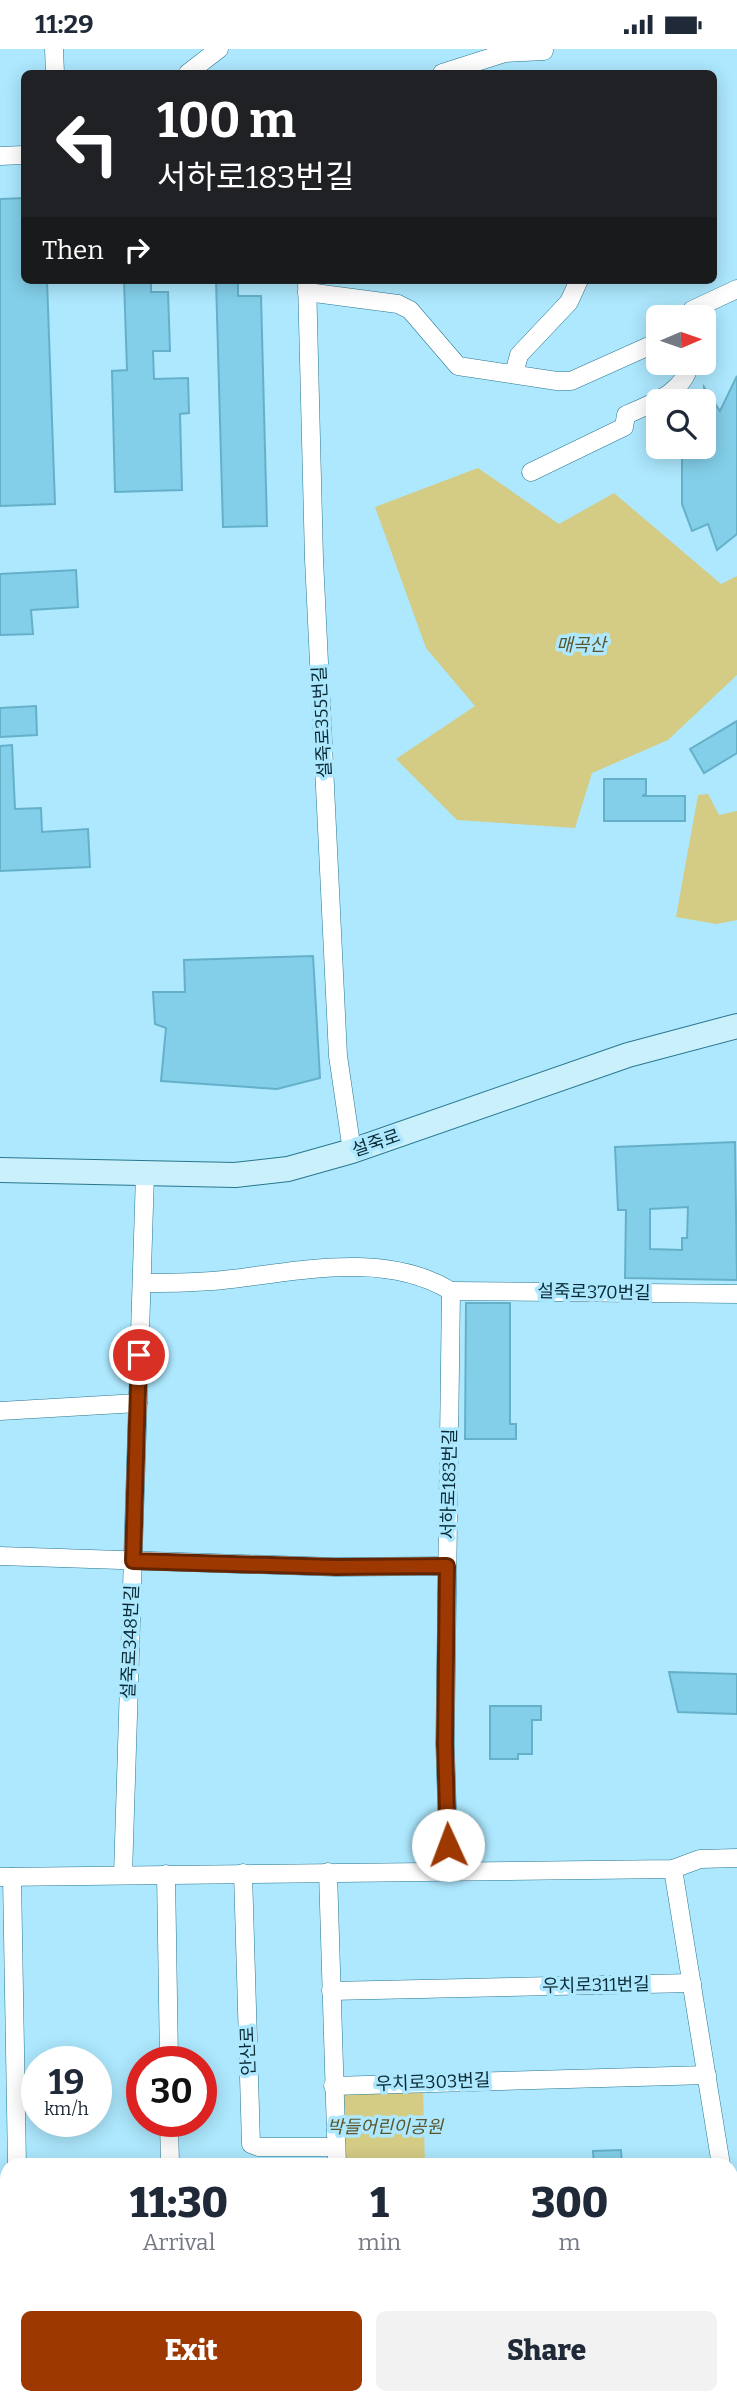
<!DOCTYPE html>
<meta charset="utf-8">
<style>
:root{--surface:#fff;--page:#f2f2f3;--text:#1f2937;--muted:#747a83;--accent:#9c3800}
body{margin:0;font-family:Bitter,"Noto Sans KR",serif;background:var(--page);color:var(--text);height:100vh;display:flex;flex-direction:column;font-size:26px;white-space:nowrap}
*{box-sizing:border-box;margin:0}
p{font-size:23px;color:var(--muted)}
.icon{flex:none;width:38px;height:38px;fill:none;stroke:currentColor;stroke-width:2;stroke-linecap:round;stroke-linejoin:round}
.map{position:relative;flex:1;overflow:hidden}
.sheet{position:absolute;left:0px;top:2109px;width:738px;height:247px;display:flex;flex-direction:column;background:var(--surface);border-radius:21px 21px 0 0;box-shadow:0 4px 18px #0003}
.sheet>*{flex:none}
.hud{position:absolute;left:21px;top:21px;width:696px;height:214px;border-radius:10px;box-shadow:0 4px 18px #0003;background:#202124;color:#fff;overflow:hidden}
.needle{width:46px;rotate:88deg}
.controls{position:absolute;left:646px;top:256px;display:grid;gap:14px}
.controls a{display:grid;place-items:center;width:70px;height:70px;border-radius:10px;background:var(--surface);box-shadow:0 4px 18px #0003;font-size:35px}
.speed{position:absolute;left:21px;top:1997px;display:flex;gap:14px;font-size:35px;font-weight:700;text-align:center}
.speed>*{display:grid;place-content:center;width:91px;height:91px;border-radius:50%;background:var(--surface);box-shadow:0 4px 18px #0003;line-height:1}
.speed small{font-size:18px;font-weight:400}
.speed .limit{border:10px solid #d22;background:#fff;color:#111}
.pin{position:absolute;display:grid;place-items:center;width:60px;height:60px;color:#fff;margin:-30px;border:4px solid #fff;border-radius:50%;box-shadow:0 2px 7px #0007}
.me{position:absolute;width:77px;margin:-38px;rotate:358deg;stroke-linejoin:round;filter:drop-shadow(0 0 5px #0008)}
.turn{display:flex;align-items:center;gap:24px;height:147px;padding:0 21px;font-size:32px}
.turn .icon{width:91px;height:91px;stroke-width:2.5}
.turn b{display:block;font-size:49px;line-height:60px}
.then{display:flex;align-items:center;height:66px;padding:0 21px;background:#0003;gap:14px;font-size:26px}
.eta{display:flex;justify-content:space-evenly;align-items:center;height:119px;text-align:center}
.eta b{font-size:42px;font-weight:800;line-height:49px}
.primary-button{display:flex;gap:14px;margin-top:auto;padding:14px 21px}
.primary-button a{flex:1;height:80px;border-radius:10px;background:var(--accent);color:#fff;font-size:28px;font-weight:800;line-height:80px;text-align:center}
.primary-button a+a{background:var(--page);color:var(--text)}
.status{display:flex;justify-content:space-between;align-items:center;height:49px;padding:0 35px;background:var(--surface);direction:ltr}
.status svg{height:19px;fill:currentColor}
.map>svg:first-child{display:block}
</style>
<div class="status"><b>11:29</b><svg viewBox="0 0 49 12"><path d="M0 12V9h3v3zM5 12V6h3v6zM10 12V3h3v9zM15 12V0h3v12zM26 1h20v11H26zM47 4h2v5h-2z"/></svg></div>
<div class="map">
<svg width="737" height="2354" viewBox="0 0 737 2354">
<rect width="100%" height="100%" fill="#ade8fe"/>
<!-- green -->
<g fill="#d4cb85">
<polygon points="478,419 559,475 614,444 721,535 737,527 737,626 668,691 592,724 575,779 457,771 396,710 475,657 426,599 375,458"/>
<polygon points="708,745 719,766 737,762 737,871 716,875 676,868 698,746"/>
<polygon points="423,2040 425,2116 346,2116 344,2042"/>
</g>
<!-- building -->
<g fill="#83cfe9" stroke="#65b0c9" stroke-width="2" fill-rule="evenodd">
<polygon points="24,149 24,231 47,231 55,455 0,457 0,150"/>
<polygon points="124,231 151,231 151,243 168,243 170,302 153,302 154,330 188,329 189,364 180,365 182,441 115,443 112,322 127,321"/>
<polygon points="216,231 238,231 238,247 261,247 267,477 223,478"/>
<polygon points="737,327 737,485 717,501 708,475 692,482 682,455 682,397 704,397 704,338 720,362"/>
<polygon points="76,521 78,558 31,561 33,585 0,586 0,525"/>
<polygon points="36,657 37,686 0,688 0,659"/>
<polygon points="737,672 737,704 704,724 690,700"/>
<polygon points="12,696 15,760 41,759 42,783 88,780 90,818 0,822 0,697"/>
<polygon points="604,730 646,730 646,745 642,747 685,747 685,772 604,772"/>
<polygon points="313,907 320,1029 277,1040 161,1032 166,979 155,975 153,943 185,943 184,911"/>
<path d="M735 1093 737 1231 625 1229 626 1161H618L615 1098ZM688 1158 687 1189H682V1201L650 1200V1160Z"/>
<polygon points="466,1254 510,1254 510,1375 516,1375 516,1390 465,1390"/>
<polygon points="669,1623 737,1625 737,1665 678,1663"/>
<polygon points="490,1657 541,1657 541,1671 532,1671 532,1705 518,1705 518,1710 490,1710"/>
<polygon points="621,2101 622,2116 594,2116 593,2102"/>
</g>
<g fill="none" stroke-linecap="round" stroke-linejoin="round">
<!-- street casing -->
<g stroke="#28778f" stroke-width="19">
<g id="street">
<polyline points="54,0 55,24"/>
<polyline points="188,24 219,0"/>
<polyline points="442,24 505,4 544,2"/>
<polyline points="0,107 24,106"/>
<polyline points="307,231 314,510 338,1007 352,1102"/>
<polyline points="307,243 398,255 410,261 458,317 557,332 571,332 658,293"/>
<polyline points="687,268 692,261 737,240"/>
<polyline points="514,325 519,306 569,253 579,231"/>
<path d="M531 423 624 378 626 366C652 354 685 344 690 313"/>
<path d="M142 1234C169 1234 196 1234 223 1231 296 1223 384 1201 451 1242"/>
<polyline points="451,1242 737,1245"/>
<polyline points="0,1362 138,1354"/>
<polyline points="0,1507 336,1518 447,1517"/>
<polyline points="673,1820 721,2116"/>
<polyline points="449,1821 445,1695 451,1242"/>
<polyline points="328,1823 337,2116"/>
<polyline points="243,1824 251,2095 259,2098 336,2098"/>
<polyline points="166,1825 169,2012"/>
<polyline points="123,1826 145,1125"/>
<polyline points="0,1828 673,1820 700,1810 737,1809"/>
<polyline points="12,1828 17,2116"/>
<polyline points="331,1942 692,1934"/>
<polyline points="333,2037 707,2026"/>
<polyline points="169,2072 170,2116"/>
<polyline points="732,2188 737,2219"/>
<polyline points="0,2232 7,2232"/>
<polyline points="460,2348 467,2354"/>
</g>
</g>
<!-- secondary casing -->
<g stroke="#28778f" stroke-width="26">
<polyline id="secondary" points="0,1121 235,1126 288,1120 352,1102 628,1006 737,977"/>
</g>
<!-- street -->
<use href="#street" stroke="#fff" stroke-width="18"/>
<!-- secondary -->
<use href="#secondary" stroke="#caf0fc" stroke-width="24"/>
</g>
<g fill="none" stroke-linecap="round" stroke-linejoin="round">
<!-- route casing -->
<g stroke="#652400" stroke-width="18">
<polyline id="route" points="139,1306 133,1512 336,1518 447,1517 445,1695 448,1796"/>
</g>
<!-- route -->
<use href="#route" stroke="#9c3800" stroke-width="12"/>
</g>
<g text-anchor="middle" stroke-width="7" stroke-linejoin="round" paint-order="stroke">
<!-- park labels -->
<g font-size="18" font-style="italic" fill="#5c562a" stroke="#ade8fe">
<text x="581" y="602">매곡산</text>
<text x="385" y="2084">박들어린이공원</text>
</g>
<!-- street labels -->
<g font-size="18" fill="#092a34" stroke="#ade8fe">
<text transform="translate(322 673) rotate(-93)" y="6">설죽로355번길</text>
<text transform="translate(376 1094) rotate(-19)" y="6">설죽로</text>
<text transform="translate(594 1243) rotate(1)" y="6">설죽로370번길</text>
<text transform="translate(449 1435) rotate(-89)" y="6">서하로183번길</text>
<text transform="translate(130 1593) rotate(-88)" y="6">설죽로348번길</text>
<text transform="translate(596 1936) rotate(-1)" y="6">우치로311번길</text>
<text transform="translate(248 2002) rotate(-92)" y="6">안산로</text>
<text transform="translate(433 2033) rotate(-2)" y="6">우치로303번길</text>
</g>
</g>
</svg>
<div class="controls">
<a><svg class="needle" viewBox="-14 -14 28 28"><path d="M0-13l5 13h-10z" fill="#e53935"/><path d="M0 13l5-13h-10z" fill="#747a83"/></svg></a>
<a><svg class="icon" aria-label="search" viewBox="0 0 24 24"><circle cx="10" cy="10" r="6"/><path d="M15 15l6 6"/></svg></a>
</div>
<div class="speed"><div>19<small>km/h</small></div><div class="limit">30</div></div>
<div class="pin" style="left:139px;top:1306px;background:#d93025"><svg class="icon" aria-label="arrive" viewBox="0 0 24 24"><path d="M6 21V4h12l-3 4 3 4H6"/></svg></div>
<svg class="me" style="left:448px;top:1796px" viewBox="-20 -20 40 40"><circle r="19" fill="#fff"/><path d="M0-13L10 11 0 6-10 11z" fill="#9c3800"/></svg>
<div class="hud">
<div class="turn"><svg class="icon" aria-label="left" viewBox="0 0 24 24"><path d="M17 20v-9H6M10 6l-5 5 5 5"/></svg><div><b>100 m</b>서하로183번길</div></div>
<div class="then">Then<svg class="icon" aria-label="right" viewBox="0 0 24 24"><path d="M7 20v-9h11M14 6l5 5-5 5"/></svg></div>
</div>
<section class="sheet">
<div class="eta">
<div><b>11:30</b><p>Arrival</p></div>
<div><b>1</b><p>min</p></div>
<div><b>300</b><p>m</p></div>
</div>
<div class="primary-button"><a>Exit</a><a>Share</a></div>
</section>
</div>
